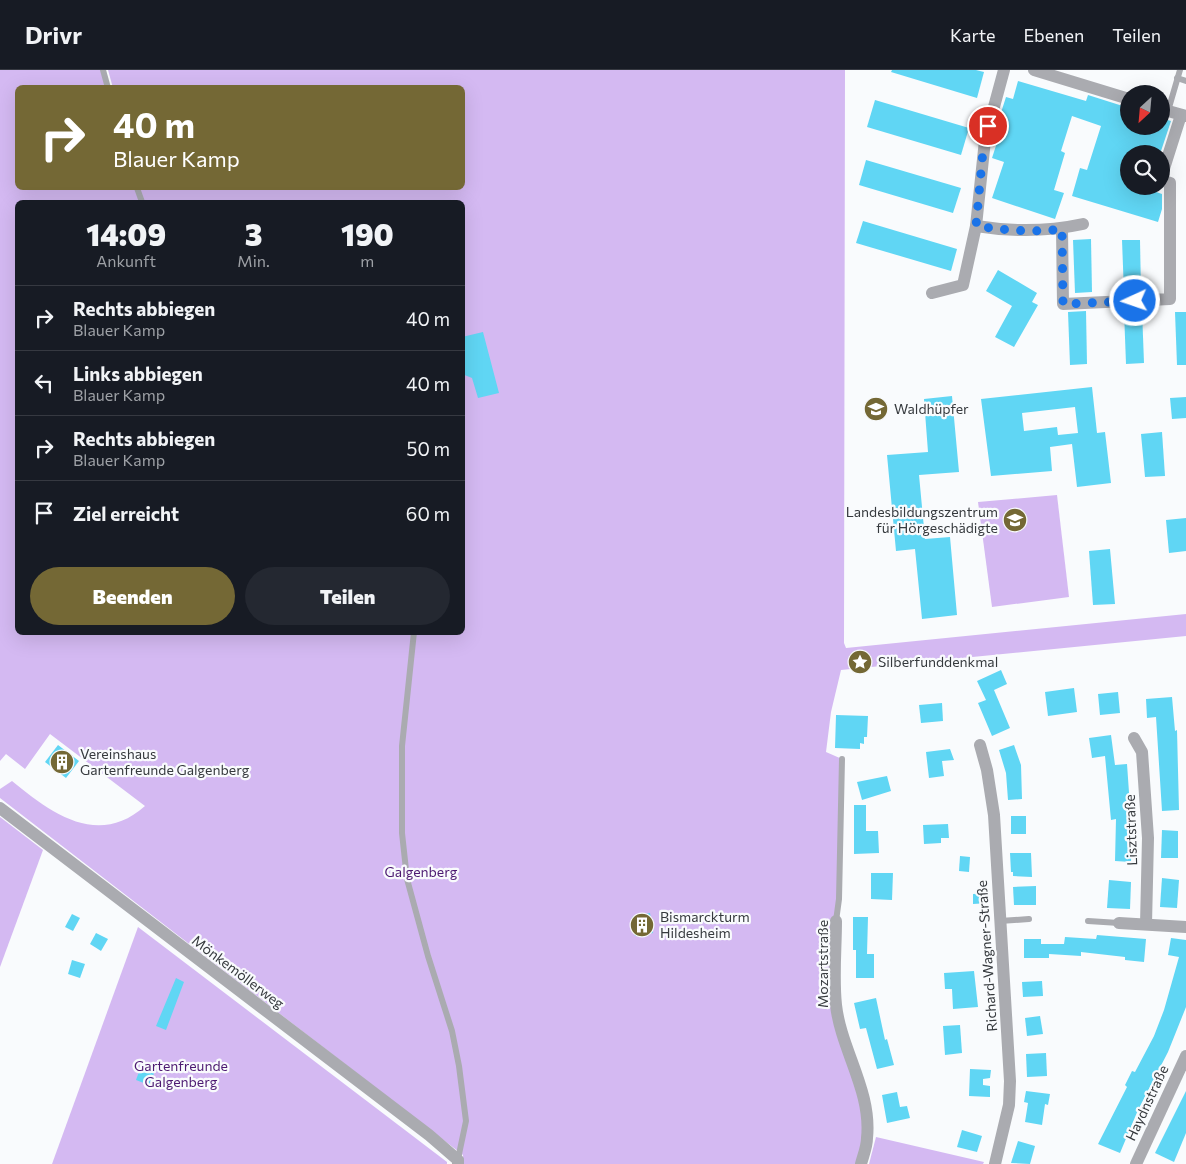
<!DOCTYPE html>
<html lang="de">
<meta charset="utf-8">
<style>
:root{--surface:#171b24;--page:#242831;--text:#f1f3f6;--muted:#9ea1a6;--line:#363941;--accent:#746835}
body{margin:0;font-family:Commissioner,sans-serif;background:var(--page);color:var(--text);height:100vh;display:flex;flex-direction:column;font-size:19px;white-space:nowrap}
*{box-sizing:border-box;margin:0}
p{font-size:16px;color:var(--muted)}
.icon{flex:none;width:28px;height:28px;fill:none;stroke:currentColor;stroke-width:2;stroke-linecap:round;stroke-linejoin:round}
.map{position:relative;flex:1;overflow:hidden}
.details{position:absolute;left:15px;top:130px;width:450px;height:435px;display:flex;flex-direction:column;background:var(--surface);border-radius:8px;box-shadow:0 5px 20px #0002}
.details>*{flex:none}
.banner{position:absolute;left:15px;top:15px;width:450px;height:105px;border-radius:8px;box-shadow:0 5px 20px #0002;background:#746835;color:#fff;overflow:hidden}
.needle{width:32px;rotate:206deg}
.tools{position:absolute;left:1120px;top:15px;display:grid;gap:10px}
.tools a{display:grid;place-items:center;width:50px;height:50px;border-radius:50%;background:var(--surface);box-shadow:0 5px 20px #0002;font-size:25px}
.pin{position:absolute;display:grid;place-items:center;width:42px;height:42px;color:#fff;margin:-21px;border:2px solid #fff;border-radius:50%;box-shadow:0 1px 5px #0007}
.me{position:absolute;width:55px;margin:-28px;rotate:267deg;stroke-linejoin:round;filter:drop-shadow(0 0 4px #0008)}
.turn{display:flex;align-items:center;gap:18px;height:105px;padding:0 15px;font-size:22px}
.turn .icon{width:65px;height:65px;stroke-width:2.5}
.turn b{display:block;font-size:35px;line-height:42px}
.eta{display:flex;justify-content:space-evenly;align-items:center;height:85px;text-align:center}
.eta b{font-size:30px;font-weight:800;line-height:35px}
.primary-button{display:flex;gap:10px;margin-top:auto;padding:10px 15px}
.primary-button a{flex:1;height:58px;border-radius:30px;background:var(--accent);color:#fff;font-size:20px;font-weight:800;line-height:58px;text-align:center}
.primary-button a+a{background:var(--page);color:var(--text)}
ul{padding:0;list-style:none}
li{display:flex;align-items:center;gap:15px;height:65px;padding:0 15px;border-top:1px solid var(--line)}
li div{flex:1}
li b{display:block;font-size:19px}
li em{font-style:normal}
header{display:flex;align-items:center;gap:30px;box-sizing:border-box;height:70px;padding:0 25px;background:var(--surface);border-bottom:1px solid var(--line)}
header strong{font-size:24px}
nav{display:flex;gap:28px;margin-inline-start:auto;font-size:18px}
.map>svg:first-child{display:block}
</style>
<header>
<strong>Drivr</strong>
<nav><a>Karte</a><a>Ebenen</a><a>Teilen</a></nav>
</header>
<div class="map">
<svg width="1186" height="1094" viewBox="0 0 1186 1094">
<rect width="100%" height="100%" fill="#f9fbfd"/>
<!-- green -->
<g fill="#d4b9f2" fill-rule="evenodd">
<path d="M0 0H102L106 17 18 18V118H462V18H113L108 0H845L844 573 846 578 1186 544V566L841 600 831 642 826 682 842 689 836 934 867 1046 861 1094H463V1085L0 728V719L12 711C51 743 98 778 145 736L50 664 25 699 6 684 0 691ZM18 132H462V562H18Z"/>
<polygon points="1057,425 1069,527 992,537 978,432"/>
<polygon points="0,747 43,780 0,897"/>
<polygon points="138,857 447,1092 447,1094 52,1094"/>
<polygon points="876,1067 984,1092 983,1094 869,1094"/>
</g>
<!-- building -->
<g fill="#60d6f4" fill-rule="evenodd">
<polygon points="892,0 976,0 984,2 977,28 891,2"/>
<polygon points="1018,11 1086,31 1088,25 1129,38 1129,56 1161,56 1161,48 1171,51 1160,84 1129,84 1129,116 1139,116 1162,124 1162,139 1158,152 1072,126 1080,98 1087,100 1101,56 1072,46 1061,81 1065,83 1054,120 1064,123 1055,149 992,128 1004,92 992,88 1003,54 998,52 1006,27 1013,29"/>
<polygon points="875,30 969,58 961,85 867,57"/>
<polygon points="866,90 961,118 953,143 859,115"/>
<polygon points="863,151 957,179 951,201 856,173"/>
<polygon points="1091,169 1092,222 1075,223 1073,170"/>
<polygon points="1122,170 1140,170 1141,222 1124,223"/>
<polygon points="998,200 1037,223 1032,232 1038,235 1014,277 995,267 1012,236 986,221"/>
<polygon points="1142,240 1144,293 1126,294 1124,241"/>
<polygon points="1086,241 1087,294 1070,295 1068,242"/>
<polygon points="1175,242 1186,242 1186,295 1177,295"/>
<polygon points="483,262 499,323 478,328 472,308 462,304 462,267"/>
<path d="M1092 317 1097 363 1105 362 1111 413 1077 417 1072 374 1050 377 1052 401 991 406 981 329ZM1075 337 1078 363 1058 365 1057 357 1024 361 1022 343Z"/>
<polygon points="952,326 959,402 919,405 925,469 950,467 957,545 922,549 915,479 896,481 887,385 928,382 924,329"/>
<polygon points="1186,327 1186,348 1172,349 1170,328"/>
<polygon points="1162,362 1165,406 1145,407 1141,364"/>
<polygon points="1186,448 1186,481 1169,483 1166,450"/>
<polygon points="1110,479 1115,534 1093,535 1089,481"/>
<polygon points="1001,600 1007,614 994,620 1010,658 992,666 978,633 986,630 977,611"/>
<polygon points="1074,618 1077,642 1048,646 1045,622"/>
<polygon points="1118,622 1120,643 1100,645 1098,624"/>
<polygon points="1172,627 1175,661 1177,660 1179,740 1162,741 1156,647 1147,648 1146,629"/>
<polygon points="942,633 943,651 921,653 919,635"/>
<polygon points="836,645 868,646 867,667 864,667 864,674 860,673 860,679 835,678"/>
<polygon points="1111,665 1115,695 1127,694 1132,765 1131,792 1115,791 1116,749 1111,750 1105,686 1092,688 1089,668"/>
<polygon points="58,675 79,691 66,708 45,692"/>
<polygon points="1014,675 1021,695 1022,729 1008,730 1006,703 999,680"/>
<polygon points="950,679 954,690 942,691 944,706 929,708 926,682"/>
<polygon points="887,706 891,721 862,730 857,712"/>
<polygon points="854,735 866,735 866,761 878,761 879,783 854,784"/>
<rect x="1011" y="746" width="15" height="18"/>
<polygon points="948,754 949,768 941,768 941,773 924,774 923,755"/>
<polygon points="1162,760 1178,761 1178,788 1161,788"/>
<polygon points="1010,783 1031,783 1032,807 1013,806 1013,802 1011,802"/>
<polygon points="960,786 970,787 969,802 959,801"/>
<polygon points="871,803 893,803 892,830 871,829"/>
<polygon points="1162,808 1179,810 1177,838 1160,837"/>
<polygon points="1109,810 1131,812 1130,839 1107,838"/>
<polygon points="1036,816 1036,835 1014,835 1013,817"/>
<polygon points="988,823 989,833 973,834 973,824"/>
<polygon points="650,843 653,863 635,866 632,847"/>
<polygon points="72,844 80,848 73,861 65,857"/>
<polygon points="853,847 868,847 867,884 874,884 874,908 856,908 856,880 853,880"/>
<polygon points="96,863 108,869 101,881 90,874"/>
<polygon points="1097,865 1146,869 1144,892 1125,890 1125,887 1081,882 1081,886 1049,884 1049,888 1024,888 1024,869 1041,869 1041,874 1064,874 1065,867 1096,869"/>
<polygon points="1171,868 1186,870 1186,937 1168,982 1138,1040 1120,1083 1098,1074 1127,1017 1125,1015 1132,1001 1135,1002 1154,966 1164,940 1179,887 1168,885"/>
<polygon points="72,890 85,894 80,908 68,904"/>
<polygon points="974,901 978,937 953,939 952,919 945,919 944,903"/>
<polygon points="176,908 184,912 166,960 156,956"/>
<polygon points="1042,911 1043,926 1023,927 1022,912"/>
<polygon points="876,928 885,970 887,969 894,995 877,999 866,958 860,959 854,933"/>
<polygon points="1040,946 1043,964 1027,966 1025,948"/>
<polygon points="960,955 962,983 945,985 943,956"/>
<polygon points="1046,983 1047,1006 1027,1007 1026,984"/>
<polygon points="141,996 155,1001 149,1015 136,1010"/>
<polygon points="970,999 991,1000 990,1008 983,1009 983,1015 990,1016 990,1027 969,1026"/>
<polygon points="1026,1021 1050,1024 1048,1035 1045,1034 1042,1055 1025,1052 1028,1033 1024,1032"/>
<polygon points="1186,1021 1186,1063 1174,1092 1155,1083"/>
<polygon points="897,1022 900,1037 907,1036 910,1048 887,1053 882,1025"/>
<polygon points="962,1060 982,1066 977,1082 957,1077"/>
<polygon points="1018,1071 1035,1076 1030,1094 1011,1093"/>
</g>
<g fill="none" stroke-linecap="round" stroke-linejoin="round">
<!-- service -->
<g stroke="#aaabb0" stroke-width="6">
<polyline points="103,0 108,18"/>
<polyline points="1177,8 1186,11"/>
<polyline points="1168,41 1180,0"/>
<polyline points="137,118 142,132"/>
<polyline points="414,562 402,676 402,763 407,809 428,886 452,961 459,996 466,1051 458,1089"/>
<polyline points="836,851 839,829 842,689"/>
<polyline points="1000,851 1029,849"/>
<polyline points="1088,851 1119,853"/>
</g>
<!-- minor -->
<g stroke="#aaabb0" stroke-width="12">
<polyline points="1034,0 1129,29"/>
<polyline points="1161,39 1186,46"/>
<polyline points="1161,108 1181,45"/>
<path d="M976 156C1013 162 1046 162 1083 154"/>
<polyline points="1062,159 1063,234 1170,229 1170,113 1161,110"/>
<polyline points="932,223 963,215 976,156 985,70 1004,0"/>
<polyline points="1134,668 1142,682 1148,768 1146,854"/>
<polyline points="980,675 987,700 994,745 1010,1011 1009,1035 995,1094"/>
<polyline points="0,738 429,1065 458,1090 458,1094"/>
<path d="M836 851C836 878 833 907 836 935 841 980 872 1021 867 1068 867 1077 863 1086 861 1094"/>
<polyline points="1119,853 1186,857"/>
<polyline points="1136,1094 1186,986"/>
</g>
</g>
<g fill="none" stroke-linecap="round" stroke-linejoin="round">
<!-- route -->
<path stroke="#1a73e8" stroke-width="9" stroke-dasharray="0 16.2" d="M988 56 984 70 976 156C1005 160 1032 163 1062 159L1063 234 1135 231"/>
</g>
<!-- icons -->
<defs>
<g id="school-disc" transform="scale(1.25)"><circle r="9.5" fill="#746835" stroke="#f9fbfd"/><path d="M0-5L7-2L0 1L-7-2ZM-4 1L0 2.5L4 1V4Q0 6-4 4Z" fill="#fff"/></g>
<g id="sight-disc" transform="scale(1.25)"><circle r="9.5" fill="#746835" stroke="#f9fbfd"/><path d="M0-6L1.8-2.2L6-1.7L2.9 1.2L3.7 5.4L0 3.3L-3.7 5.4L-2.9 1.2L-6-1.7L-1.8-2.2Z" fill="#fff"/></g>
<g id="building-disc" transform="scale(1.25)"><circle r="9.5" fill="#746835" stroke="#f9fbfd"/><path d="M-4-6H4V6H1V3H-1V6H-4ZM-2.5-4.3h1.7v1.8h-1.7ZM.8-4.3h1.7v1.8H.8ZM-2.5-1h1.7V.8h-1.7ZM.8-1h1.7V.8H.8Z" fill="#fff"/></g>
</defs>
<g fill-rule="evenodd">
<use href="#school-disc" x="876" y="339"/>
<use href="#school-disc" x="1015" y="450"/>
<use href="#sight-disc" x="860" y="592"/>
<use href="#building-disc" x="62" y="692"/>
<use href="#building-disc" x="642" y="855"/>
</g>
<g text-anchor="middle" stroke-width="4.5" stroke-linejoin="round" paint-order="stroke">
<!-- poi labels -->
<g font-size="14" fill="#363a3e" stroke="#f9fbfd" text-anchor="start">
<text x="894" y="344">Waldhüpfer</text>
<text x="998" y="447" text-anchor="end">Landesbildungszentrum<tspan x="998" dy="16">für Hörgeschädigte</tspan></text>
<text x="878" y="597">Silberfunddenkmal</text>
<text x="80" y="689">Vereinshaus<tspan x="80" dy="16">Gartenfreunde Galgenberg</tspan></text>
<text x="660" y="852">Bismarckturm<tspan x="660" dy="16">Hildesheim</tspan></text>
</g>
<!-- street labels -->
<g font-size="14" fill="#363a3e" stroke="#f9fbfd">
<text transform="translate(1131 760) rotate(-92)" y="5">Lisztstraße</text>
<text transform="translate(987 886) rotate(-94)" y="5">Richard-Wagner-Straße</text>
<text transform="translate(823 894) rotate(-90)" y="5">Mozartstraße</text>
<text transform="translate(238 902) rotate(37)" y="5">Mönkemöllerweg</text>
<text transform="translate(1147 1033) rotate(-65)" y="5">Haydnstraße</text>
</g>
<!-- park labels -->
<g font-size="14" fill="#4c1971" stroke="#f9fbfd">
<text x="421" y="807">Galgenberg</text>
<text x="181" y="1001">Gartenfreunde<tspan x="181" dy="16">Galgenberg</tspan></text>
</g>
</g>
</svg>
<div class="tools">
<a><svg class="needle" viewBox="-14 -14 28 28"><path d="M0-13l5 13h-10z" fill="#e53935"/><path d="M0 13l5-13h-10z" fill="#9ea1a6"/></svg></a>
<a><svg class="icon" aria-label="search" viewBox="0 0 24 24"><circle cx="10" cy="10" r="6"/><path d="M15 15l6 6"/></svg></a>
</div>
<div class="pin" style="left:988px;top:56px;background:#d93025"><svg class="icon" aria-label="arrive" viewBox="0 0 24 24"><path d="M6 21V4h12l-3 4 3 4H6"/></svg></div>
<svg class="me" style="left:1135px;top:231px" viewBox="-20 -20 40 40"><circle r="17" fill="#1a73e8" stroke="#fff" stroke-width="3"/><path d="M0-11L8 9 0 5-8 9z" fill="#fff"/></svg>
<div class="banner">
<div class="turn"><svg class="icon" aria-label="right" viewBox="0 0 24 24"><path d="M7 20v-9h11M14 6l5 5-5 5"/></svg><div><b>40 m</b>Blauer Kamp</div></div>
</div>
<section class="details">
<div class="eta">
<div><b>14:09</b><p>Ankunft</p></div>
<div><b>3</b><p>Min.</p></div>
<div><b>190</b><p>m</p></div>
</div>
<ul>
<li><svg class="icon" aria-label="right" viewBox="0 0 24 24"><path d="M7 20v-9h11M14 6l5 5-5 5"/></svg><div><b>Rechts abbiegen</b><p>Blauer Kamp</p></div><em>40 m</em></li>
<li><svg class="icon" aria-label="left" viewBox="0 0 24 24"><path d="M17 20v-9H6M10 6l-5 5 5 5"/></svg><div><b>Links abbiegen</b><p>Blauer Kamp</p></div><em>40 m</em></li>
<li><svg class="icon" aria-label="right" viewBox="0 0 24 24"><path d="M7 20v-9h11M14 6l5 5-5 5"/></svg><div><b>Rechts abbiegen</b><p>Blauer Kamp</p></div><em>50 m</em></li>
<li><svg class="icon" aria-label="arrive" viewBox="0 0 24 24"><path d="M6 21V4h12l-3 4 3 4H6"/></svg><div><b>Ziel erreicht</b></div><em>60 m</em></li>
</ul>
<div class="primary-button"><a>Beenden</a><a>Teilen</a></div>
</section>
</div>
